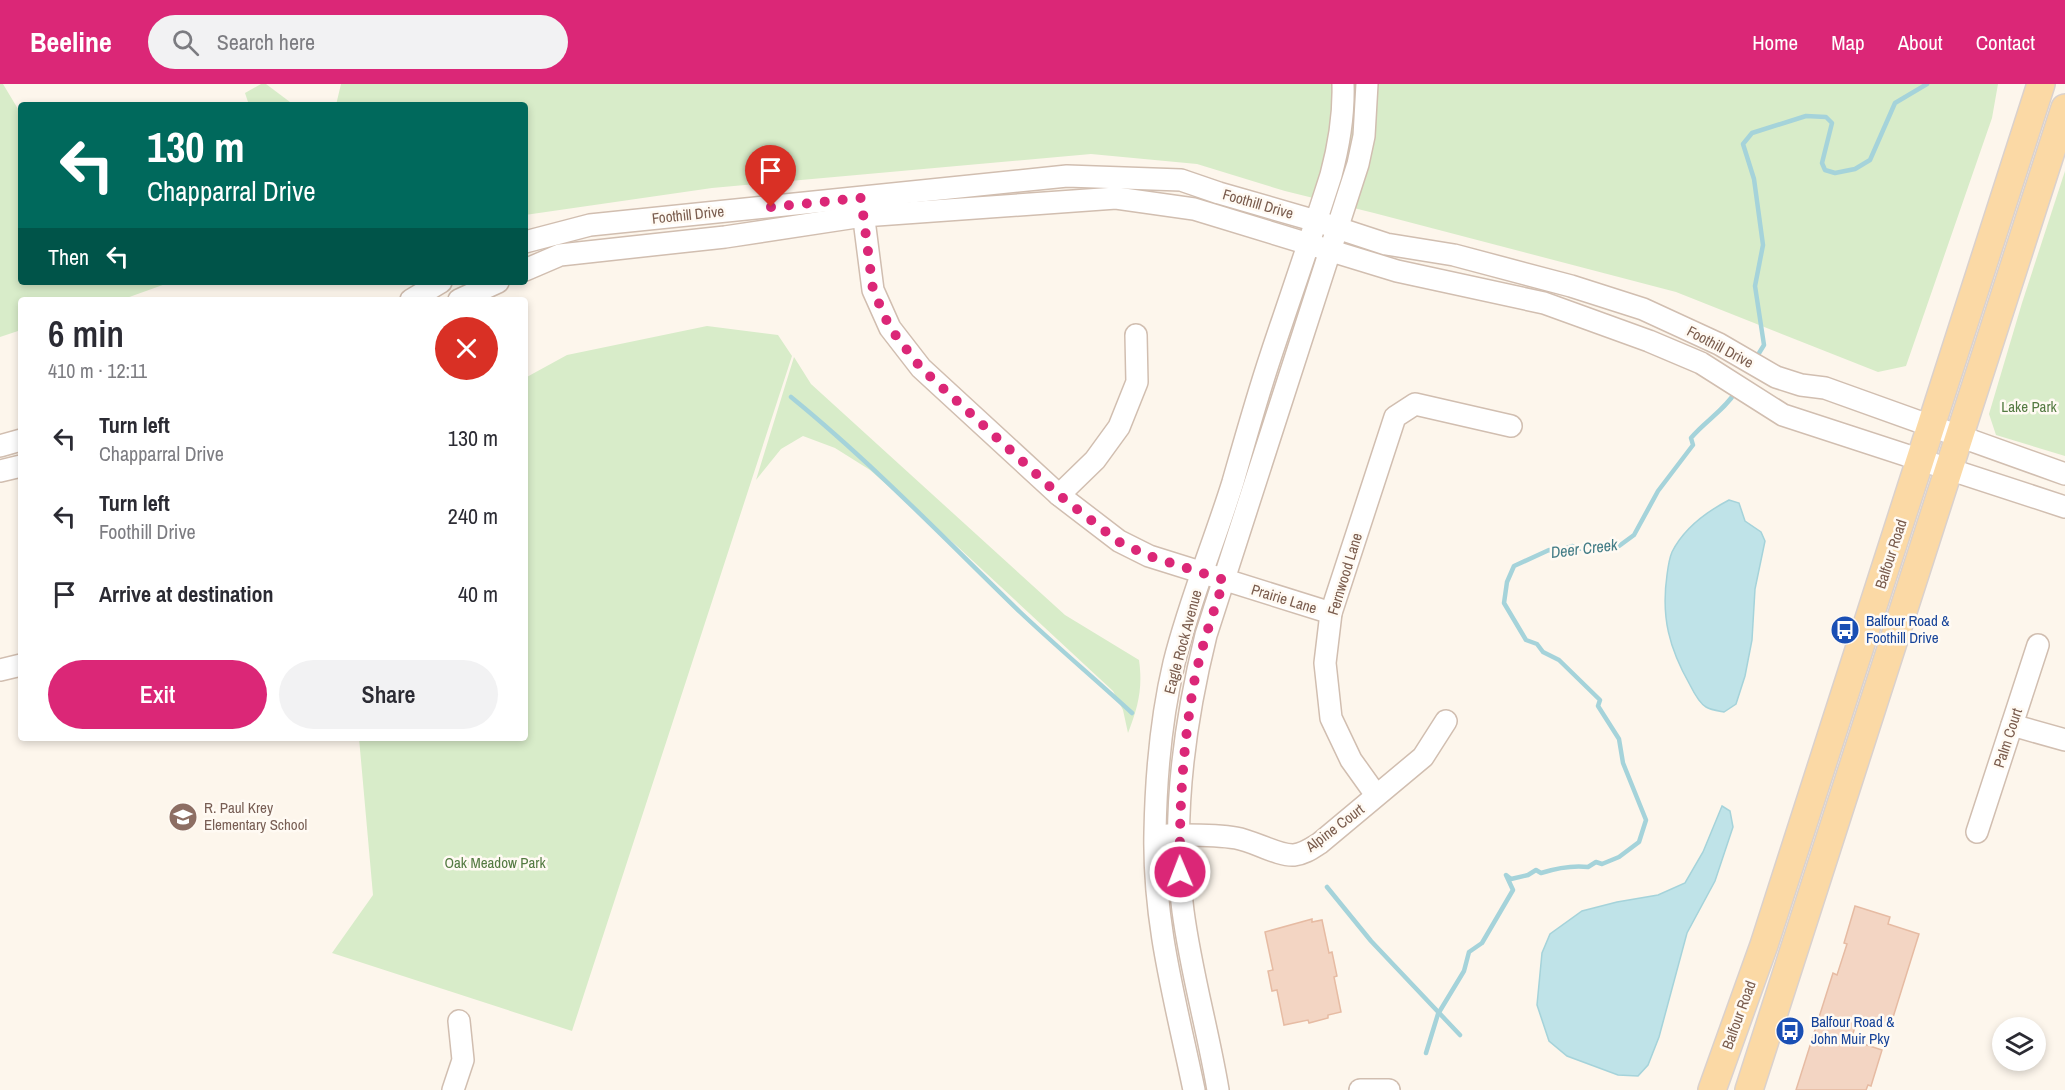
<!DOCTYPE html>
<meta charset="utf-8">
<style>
:root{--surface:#fff;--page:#f2f2f3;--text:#2b2b33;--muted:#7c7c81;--accent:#db2777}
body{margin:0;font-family:"Archivo Narrow",sans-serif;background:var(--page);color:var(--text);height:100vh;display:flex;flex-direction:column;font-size:22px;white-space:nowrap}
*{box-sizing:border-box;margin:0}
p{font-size:20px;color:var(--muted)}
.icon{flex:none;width:33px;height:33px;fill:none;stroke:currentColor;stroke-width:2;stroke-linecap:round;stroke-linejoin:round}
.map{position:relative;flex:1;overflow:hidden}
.details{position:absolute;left:18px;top:213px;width:510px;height:444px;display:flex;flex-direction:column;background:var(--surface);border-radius:6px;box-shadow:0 3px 9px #0003}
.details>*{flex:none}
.banner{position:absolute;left:18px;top:18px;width:510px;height:183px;border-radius:6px;box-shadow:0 3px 9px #0003;background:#00695c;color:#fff;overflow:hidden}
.controls{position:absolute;left:1992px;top:933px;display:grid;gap:12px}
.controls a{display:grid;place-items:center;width:54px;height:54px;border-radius:50%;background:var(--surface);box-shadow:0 3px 9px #0003;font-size:30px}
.pin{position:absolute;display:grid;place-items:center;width:51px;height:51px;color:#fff;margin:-62px -26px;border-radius:50% 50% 50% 0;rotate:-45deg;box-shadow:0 0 6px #0007}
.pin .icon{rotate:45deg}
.me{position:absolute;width:66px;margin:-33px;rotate:359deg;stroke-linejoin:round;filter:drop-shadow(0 0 4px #0008)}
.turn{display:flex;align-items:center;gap:21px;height:126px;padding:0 30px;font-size:27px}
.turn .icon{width:78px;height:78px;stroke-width:2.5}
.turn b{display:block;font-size:42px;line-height:51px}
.then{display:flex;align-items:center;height:57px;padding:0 30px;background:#0003;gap:12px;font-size:22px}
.round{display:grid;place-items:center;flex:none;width:63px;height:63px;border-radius:32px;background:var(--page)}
.overview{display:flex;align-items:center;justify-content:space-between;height:102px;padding:0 30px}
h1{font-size:36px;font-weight:600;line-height:45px}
.button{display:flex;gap:12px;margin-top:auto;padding:12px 30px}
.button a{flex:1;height:69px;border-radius:36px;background:var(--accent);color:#fff;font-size:24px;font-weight:600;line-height:69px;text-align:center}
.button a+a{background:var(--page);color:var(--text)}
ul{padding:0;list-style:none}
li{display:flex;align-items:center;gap:18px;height:78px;padding:0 30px}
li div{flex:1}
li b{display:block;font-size:22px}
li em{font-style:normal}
header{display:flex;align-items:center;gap:36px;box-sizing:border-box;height:84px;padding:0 30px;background:var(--accent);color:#fff}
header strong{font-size:28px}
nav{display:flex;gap:33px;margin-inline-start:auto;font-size:21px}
.search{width:420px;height:54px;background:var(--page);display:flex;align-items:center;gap:15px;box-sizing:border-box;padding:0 21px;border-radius:33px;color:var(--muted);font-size:22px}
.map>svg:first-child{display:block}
</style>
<header>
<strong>Beeline</strong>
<div class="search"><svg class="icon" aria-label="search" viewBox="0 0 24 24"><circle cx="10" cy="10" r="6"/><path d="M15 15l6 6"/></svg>Search here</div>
<nav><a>Home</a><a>Map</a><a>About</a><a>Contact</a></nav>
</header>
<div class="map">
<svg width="2065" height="1006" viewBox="0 0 2065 1006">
<rect width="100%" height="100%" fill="#fdf6ec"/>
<!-- green -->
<g fill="#d8ecc9">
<polygon points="0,0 3,0 21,30 21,198 171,198 121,216 21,216 21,246 0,253"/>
<polygon points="261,0 266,0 294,21 249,21 245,9"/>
<polygon points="341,0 1998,0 1992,34 1906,282 1878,288 1676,208 1374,129 1285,107 1197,80 1091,70 712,104 525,131 525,21 336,21"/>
<polygon points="2065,87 2065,372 1996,351 1989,330 2022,219"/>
<polygon points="707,242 778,251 792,272 572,947 332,869 373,811 359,654 525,654 525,294 567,271"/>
<path d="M794 273 811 300 1065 531 1139 576C1143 604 1138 623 1128 649L1123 626 1113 607 958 463 870 386 835 364 803 352 781 365 756 396Z"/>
</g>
<!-- water -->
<g fill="#bfe3e8" stroke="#a5d3da" stroke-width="1.5">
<path d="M1729 416 1739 419 1745 437 1761 448 1765 457 1755 505 1752 556 1745 592 1736 620 1724 628C1719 627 1711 626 1706 623 1699 619 1694 609 1690 601 1669 564 1661 533 1667 491 1668 483 1669 475 1672 468 1684 444 1706 428 1729 416Z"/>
<polygon points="1722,722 1730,727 1733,743 1715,797 1687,849 1659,953 1648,981 1638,992 1618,991 1567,972 1549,957 1537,921 1542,869 1550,850 1582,827 1617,818 1658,811 1685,799 1703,768"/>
</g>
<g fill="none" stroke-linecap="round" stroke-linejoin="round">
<!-- stream -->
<g stroke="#a5d3da" stroke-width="4.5">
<polyline points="1756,274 1764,261 1755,202 1763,161 1754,95 1743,60 1752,49 1806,32 1826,33 1832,39 1822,79 1825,86 1835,89 1855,85 1870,76 1895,19 1927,0"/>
<path d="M791 313C872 379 945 455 1020 528 1056 562 1095 595 1132 629"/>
<polyline points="1327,803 1371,857 1460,951"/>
<path d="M1426 969 1438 930 1464 887 1469 868 1482 859 1513 806 1506 791 1511 795 1528 791 1536 786 1541 789C1557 784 1571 781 1588 783L1596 778 1602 780 1619 773 1639 758 1646 736 1623 679 1619 655 1598 622 1600 616 1559 576 1543 568 1537 560 1526 556 1504 519 1507 498 1514 482 1549 466 1555 468 1572 462 1582 465 1588 461C1599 464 1607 461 1619 462L1634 451 1658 407 1693 361 1691 354C1705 337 1725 326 1736 307"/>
</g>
</g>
<!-- building -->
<g fill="#f3d5c3" stroke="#e6bba3" stroke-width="1.5">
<polygon points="1855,822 1890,833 1888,840 1919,850 1890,943 1858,933 1851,956 1882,966 1871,1002 1868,1001 1866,1006 1796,1006 1833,889 1837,891 1847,860 1844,859"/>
<polygon points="1312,835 1312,838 1322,836 1329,869 1332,868 1337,892 1334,893 1341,928 1328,931 1328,934 1309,939 1308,936 1284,941 1277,906 1272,907 1268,887 1273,886 1265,848"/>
</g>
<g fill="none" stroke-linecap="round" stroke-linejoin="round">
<!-- minor casing -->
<g stroke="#d1beb0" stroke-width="24">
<g id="minor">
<polyline points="862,120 873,206 890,244 921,284 1059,411 1119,457 1149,472 1331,529"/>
<polyline points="525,158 590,141 1067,92 1181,96 1219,109 1316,137 1386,160 1454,171 1571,202 1643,225 1719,260 1776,293 1801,301 1825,304 2065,390"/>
<polyline points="525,186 560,171 725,153 863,132 1116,114 1194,125 1397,187 1544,219 1649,257 1701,279 1783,331 2065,423"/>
<polyline points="411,216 441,198"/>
<polyline points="459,216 498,198"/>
<polyline points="0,362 21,356"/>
<polyline points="0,387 21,382"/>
<polyline points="1059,411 1095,376 1119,343 1137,298 1136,251"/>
<polyline points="0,586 21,581"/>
<polyline points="2012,641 2065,656"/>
<polyline points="1376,711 1351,676 1331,634 1325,579 1331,529 1395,333 1415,320 1511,342"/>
<polyline points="1977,748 2038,561"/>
<path d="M1167 751C1190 751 1214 750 1236 754 1254 757 1278 772 1294 771 1304 770 1312 764 1320 759L1423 673 1446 637"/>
<polyline points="453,1006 463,976 459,937"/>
<path d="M1194 1006C1176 919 1153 839 1155 749 1156 692 1161 634 1174 579 1189 518 1214 459 1233 398 1245 356 1257 313 1271 271 1291 211 1312 151 1331 91 1339 61 1344 31 1343 0"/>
<path d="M1218 1006C1208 946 1191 888 1183 827 1171 735 1184 640 1206 551L1358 80 1364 52 1367 0"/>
<polyline points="1360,1006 1389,1006"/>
</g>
</g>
<!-- major casing -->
<g stroke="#dad1cd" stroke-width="30">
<g id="major">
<polyline points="1712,1006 1764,861 2041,0"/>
<polyline points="1749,1006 2065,24"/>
</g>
</g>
<!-- minor -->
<use href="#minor" stroke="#fff" stroke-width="21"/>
<!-- major -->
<use href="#major" stroke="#fbd9a5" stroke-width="27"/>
</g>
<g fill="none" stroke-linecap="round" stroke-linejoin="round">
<!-- route -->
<path stroke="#db2777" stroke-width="10" stroke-dasharray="0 18" d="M771 123 861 114 873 206 890 244 921 284 1059 411 1119 458 1149 472 1224 496C1213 530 1201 563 1194 599 1183 661 1179 724 1180 788"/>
</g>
<!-- icons -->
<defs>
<g id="bus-disc" transform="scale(1.5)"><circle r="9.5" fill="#1a4fb4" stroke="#fffaf3"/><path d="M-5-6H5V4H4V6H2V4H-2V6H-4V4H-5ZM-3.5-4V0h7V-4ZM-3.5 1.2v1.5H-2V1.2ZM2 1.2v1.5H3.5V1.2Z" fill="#fff"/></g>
<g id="school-disc" transform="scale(1.5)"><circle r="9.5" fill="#8d6e63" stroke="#fffaf3"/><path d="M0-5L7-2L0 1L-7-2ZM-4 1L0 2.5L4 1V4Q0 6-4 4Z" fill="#fff"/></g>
</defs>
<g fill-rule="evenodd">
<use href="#bus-disc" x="1845" y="546"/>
<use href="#school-disc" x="183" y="733"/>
<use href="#bus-disc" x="1790" y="947"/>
</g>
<g text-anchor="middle" stroke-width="5" stroke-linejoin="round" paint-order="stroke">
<!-- street labels -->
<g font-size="15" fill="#7a5c4d" stroke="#fffaf3">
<text transform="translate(1258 120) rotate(16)" y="5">Foothill Drive</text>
<text transform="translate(688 131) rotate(-6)" y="5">Foothill Drive</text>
<text transform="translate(1720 263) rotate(28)" y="5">Foothill Drive</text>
<text transform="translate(1891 470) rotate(-72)" y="5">Balfour Road</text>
<text transform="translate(1345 490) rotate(-73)" y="5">Fernwood Lane</text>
<text transform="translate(1284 515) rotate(17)" y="5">Prairie Lane</text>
<text transform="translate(1183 558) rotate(-75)" y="5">Eagle Rock Avenue</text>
<text transform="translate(2008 654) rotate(-72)" y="5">Palm Court</text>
<text transform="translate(1335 744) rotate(-37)" y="5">Alpine Court</text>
<text transform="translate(1739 931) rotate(-70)" y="5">Balfour Road</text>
</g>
<!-- park labels -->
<g font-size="15" fill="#537a41" stroke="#fffaf3">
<text x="2029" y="328">Lake Park</text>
<text x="495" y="784">Oak Meadow Park</text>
</g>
<!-- transit labels -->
<g font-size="15" fill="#164399" stroke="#fffaf3" text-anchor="start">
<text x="1866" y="542">Balfour Road &amp;<tspan x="1866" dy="17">Foothill Drive</tspan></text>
<text x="1811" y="943">Balfour Road &amp;<tspan x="1811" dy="17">John Muir Pky</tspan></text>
</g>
<!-- education labels -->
<g font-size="15" fill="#785e54" stroke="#fffaf3" text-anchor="start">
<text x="204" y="729">R. Paul Krey<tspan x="204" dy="17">Elementary School</tspan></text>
</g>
<!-- water labels -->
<g font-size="16" font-style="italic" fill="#437c86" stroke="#fffaf3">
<text transform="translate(1584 464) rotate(-7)" y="6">Deer Creek</text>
</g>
</g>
</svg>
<div class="controls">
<a><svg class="icon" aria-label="layers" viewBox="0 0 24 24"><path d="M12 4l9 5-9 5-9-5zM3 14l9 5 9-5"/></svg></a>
</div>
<div class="pin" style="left:771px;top:123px;background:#d93025"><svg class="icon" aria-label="arrive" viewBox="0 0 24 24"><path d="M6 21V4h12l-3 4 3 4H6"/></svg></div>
<svg class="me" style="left:1180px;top:788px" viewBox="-20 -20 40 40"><circle r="17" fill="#db2777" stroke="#fff" stroke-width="3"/><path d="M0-11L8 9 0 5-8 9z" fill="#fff"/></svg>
<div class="banner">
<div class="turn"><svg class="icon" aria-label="left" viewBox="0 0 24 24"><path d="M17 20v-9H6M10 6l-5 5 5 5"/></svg><div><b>130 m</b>Chapparral Drive</div></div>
<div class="then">Then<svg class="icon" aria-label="left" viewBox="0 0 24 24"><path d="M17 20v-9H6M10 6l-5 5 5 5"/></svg></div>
</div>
<section class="details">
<div class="overview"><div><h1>6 min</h1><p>410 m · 12:11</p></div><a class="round" style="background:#d93025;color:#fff"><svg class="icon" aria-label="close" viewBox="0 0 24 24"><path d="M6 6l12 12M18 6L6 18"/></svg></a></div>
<ul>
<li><svg class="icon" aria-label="left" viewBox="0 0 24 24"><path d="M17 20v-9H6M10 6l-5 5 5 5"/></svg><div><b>Turn left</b><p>Chapparral Drive</p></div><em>130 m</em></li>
<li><svg class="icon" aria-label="left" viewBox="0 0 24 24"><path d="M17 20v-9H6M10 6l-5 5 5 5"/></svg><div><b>Turn left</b><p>Foothill Drive</p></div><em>240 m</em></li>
<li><svg class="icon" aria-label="arrive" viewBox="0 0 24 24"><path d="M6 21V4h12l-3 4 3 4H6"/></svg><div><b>Arrive at destination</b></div><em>40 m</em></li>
</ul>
<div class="button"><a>Exit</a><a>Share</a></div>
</section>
</div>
